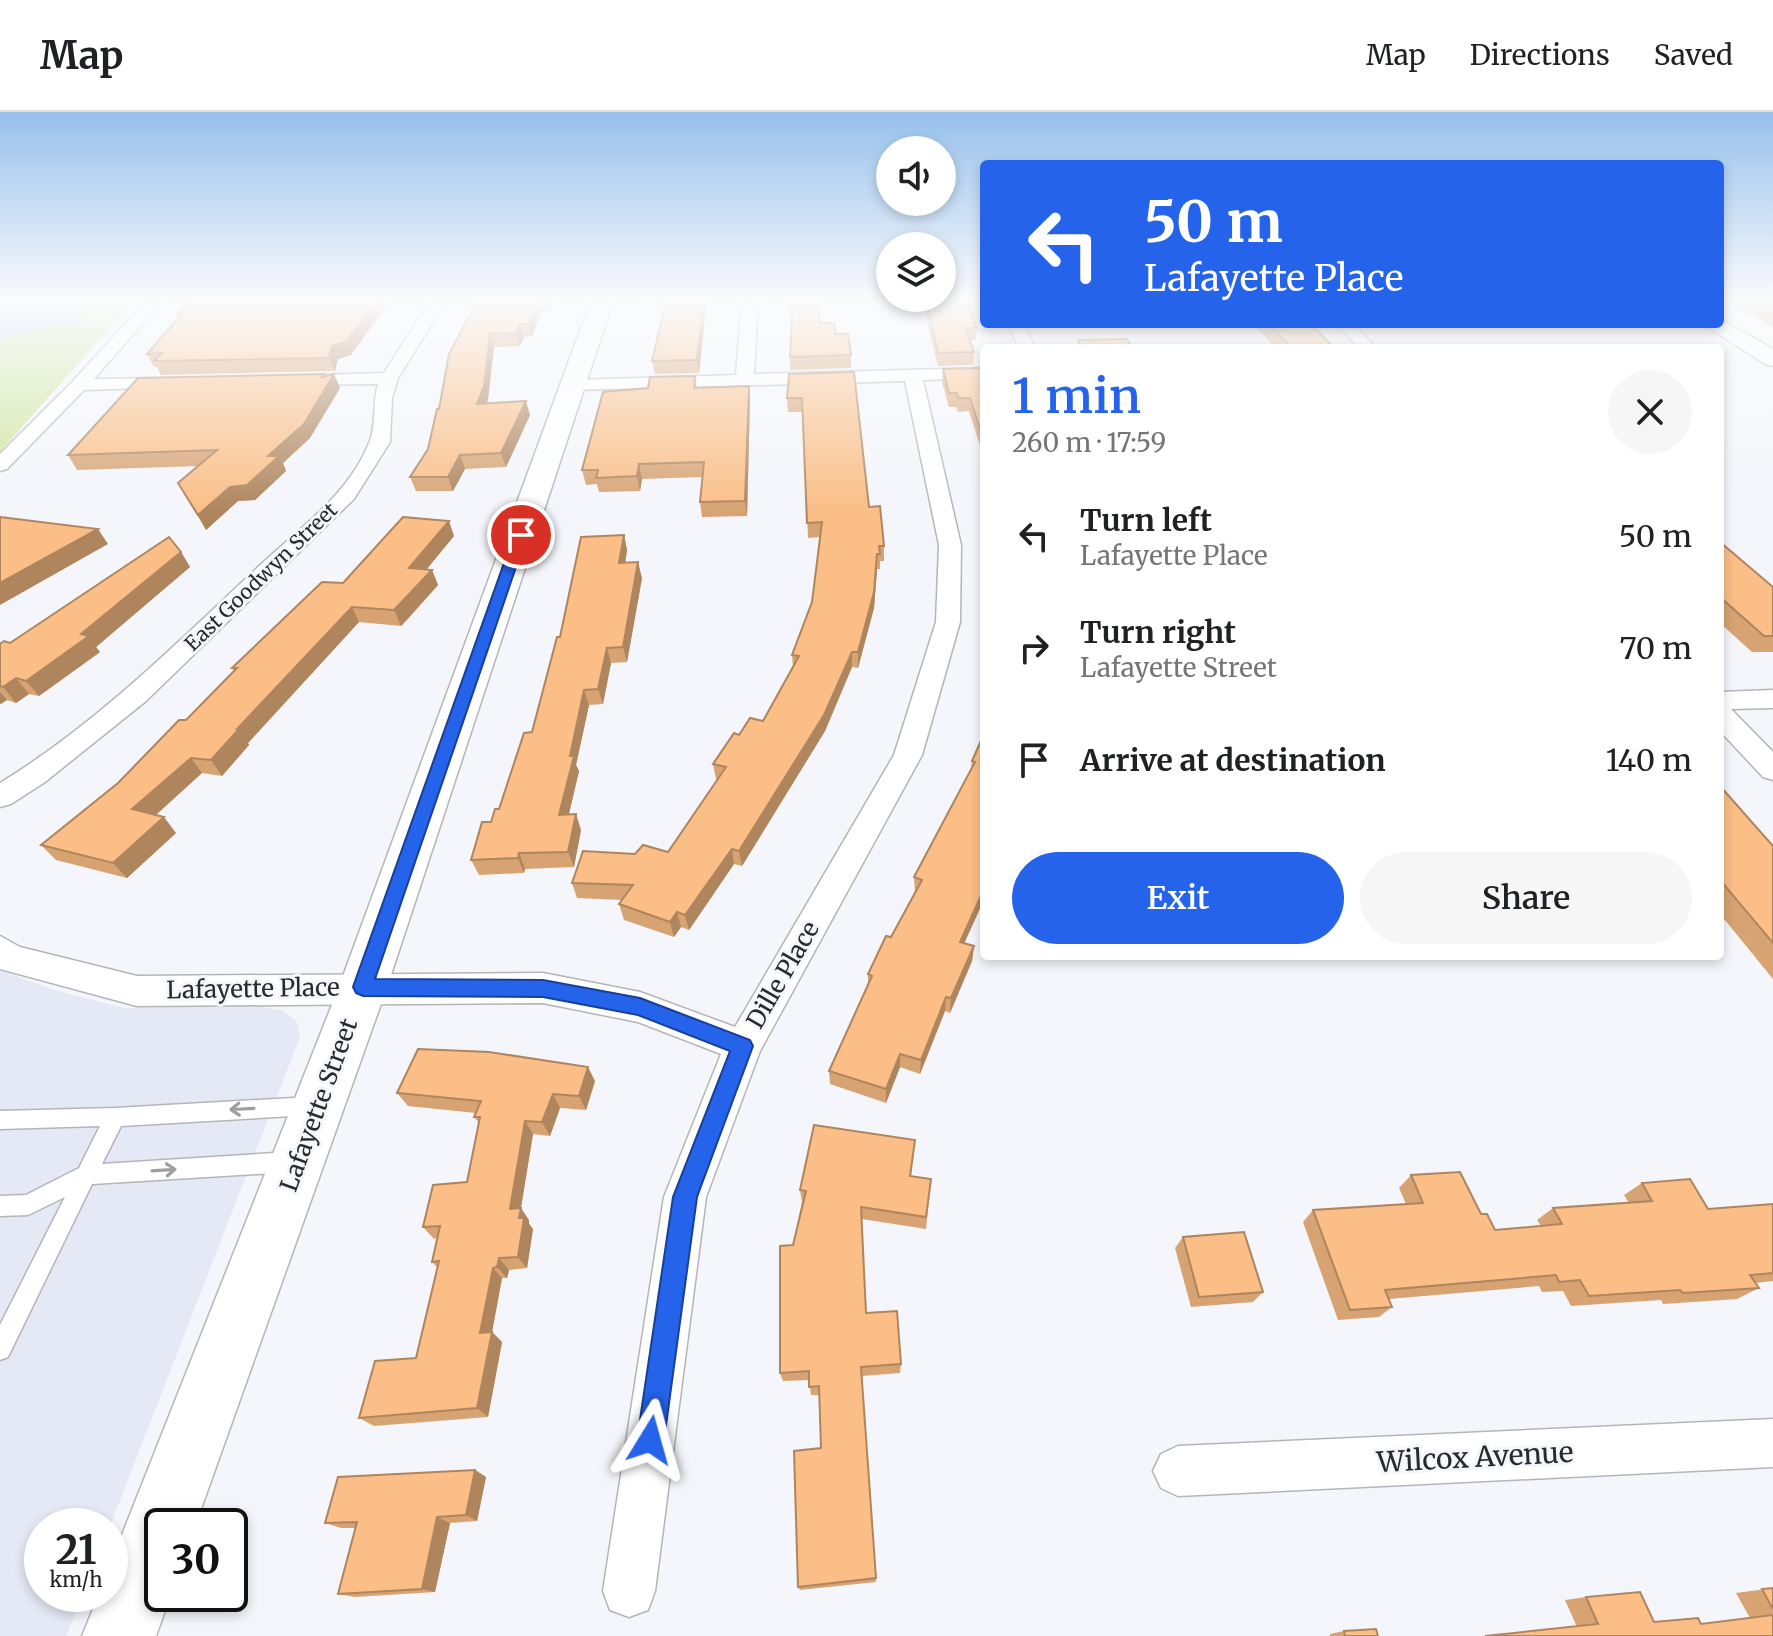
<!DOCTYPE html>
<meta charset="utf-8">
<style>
:root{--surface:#fff;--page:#f6f6f6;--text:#202124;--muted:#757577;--line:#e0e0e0;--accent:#2563eb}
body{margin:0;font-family:Merriweather,serif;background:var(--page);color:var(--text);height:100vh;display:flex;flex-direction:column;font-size:30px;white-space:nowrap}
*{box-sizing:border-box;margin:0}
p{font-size:26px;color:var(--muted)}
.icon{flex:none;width:44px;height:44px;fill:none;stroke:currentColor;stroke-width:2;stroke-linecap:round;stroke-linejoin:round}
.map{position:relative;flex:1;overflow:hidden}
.drawer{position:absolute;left:980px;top:232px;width:744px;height:616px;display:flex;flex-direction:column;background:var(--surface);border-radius:8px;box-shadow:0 4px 12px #0003}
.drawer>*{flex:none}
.guide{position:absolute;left:980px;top:48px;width:744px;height:168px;border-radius:8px;box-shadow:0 4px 12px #0003;background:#2563eb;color:#fff;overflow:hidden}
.controls{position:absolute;left:876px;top:24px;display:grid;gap:16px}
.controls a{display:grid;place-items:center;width:80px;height:80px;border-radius:50%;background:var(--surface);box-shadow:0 4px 12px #0003;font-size:40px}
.speed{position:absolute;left:24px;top:1396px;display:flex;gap:16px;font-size:40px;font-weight:700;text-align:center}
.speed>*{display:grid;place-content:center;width:104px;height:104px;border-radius:50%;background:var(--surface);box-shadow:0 4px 12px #0003;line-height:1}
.speed small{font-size:20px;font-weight:400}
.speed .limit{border:4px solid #111;border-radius:12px;background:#fff;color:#111}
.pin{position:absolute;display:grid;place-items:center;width:68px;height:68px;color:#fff;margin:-34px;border:4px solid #fff;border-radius:50%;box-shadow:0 2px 8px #0007}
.me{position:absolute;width:88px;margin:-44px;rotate:8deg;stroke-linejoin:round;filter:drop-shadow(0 0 6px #0008)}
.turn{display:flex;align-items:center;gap:28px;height:168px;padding:0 32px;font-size:36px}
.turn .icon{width:104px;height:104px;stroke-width:2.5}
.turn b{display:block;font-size:56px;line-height:68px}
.round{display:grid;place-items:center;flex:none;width:84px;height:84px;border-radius:42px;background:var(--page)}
.summary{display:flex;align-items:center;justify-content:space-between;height:136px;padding:0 32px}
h1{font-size:48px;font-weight:600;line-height:60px;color:var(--accent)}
.button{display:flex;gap:16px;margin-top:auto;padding:16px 32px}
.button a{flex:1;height:92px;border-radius:48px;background:var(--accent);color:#fff;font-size:32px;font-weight:600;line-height:92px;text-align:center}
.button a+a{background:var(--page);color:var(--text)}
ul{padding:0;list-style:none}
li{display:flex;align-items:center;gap:24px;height:112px;padding:0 32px}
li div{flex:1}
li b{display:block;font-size:30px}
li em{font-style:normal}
header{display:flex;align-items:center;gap:48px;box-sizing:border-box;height:112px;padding:0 40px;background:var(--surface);border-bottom:2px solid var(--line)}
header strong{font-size:38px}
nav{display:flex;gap:44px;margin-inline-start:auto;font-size:28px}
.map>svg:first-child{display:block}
</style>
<header>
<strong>Map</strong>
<nav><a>Map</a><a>Directions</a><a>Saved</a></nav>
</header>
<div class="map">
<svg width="1773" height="1524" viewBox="0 0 1773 1524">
<rect width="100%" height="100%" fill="#f5f6fb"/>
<!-- built -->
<polygon fill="#e5e9f5" points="0,858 51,877 124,896 251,893 281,898 296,908 300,925 110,1414 42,1414 42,1482 83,1482 66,1524 0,1524"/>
<!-- green -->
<polygon fill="#cfe6a0" points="0,186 136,186 0,340"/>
<!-- water -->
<polygon fill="#bdd1f1" points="0,186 104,186 79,193 81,204 77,209 13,222 0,229"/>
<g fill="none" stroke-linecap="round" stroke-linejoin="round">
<!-- lane casing -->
<g stroke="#b4b5b9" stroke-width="3">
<polygon id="lane" points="310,985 317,988 320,994 317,1000 310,1003 121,1014 102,1052 291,1040 298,1043 301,1050 298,1057 291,1060 92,1072 8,1245 0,1248 0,1213 65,1085 28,1103 0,1104 0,1084 26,1083 79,1056 100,1014 0,1017 0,999 115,996"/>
</g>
<!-- street casing -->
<g stroke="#b4b5b9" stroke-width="3">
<g id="street">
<polygon points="149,186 165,186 94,267 175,266 181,267 184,271 181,275 84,278 7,357 0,359 0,342 73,269"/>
<path d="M432 186H448L398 266 392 286 390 330 354 387 146 589 45 670 11 692 0 695V671C95 613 175 533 256 457 295 420 349 383 369 331 377 314 372 290 378 272L294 273 288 272 285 268 288 264 384 261Z"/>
<polygon points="742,186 758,186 754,262 984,256 984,266 923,268 961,433 960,510 922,643 760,939 706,1085 655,1479 648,1498 629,1505 610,1498 603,1479 664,1085 721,942 638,910 543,891 137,894 0,857 0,824 20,835 137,864 543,861 640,880 735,915 894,643 936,510 939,433 905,269 573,278 564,273 573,268 736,263"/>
<polygon points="1008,212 1024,212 1035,236 1019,236"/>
<polygon points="1337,212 1354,212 1376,236 1359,236"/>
<polygon points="1773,578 1773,596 1731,597 1773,640 1773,668 1763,665 1720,619 1720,580"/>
<polygon points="1773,1307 1773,1355 1178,1384 1161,1376 1153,1359 1161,1342 1178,1334"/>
</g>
</g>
<!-- secondary casing -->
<g stroke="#b4b5b9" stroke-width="3">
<g id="secondary">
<polygon points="592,186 614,186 387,875 195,1414 162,1414 162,1482 171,1482 156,1524 82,1524 99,1482 110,1482 110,1453 339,875"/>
<polygon points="1720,207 1773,237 1773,254 1765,252 1703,212 1720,212"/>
</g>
</g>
<!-- lane -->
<use href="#lane" fill="#fff" fill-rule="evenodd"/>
<!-- street -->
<use href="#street" fill="#fff" fill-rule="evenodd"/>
<!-- secondary -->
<use href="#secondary" fill="#fff" fill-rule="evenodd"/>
</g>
<!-- wall -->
<g fill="#d7a373">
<polygon points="479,186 556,186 550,200 541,200 532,224 524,225 520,234 494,235 487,291 530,303 506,355 465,357 453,379 416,379 410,365 428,337 439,297"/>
<polygon points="642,186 707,186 699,261 655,262 652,249 666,188 642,189"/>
<polygon points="921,186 966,186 977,216 976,228 970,229 974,240 973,253 938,254"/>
<polygon points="1720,186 1773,186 1773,215"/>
<polygon points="177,203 351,243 338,247 335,259 161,263 157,255 154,255 147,242 178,206"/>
<polygon points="820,211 836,222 851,243 851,256 790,258 790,245"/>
<polygon points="1253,212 1311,212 1334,236 1276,236"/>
<polygon points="943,257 984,265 984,346 969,299 958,300 956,295 949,295 942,270"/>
<polygon points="334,262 340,276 310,326 283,351 286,359 255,388 238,389 206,418 178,371 199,354 77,358 68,343"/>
<polygon points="789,262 869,395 884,434 884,449 880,449 880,457 877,457 874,496 858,556 852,555 825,619 742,754 734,752 689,818 681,815 674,825 624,808 619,792 622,788 577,786 572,771 635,742 668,740 718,668 716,667 713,652 739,623 763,609 793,555 792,543 812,490 820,425 808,426 803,300 788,300 787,286"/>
<polygon points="695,264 697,276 750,287 747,404 702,405 700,390 702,365 642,367 640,379 599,380 597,372 586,373 582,358 648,276"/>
<polygon points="624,423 627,438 625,451 642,466 627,550 611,551 603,592 589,593 576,653 579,659 569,702 581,718 574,755 525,757 524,761 479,763 471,748 499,697 532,620 560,525"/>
<polygon points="454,424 427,457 432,458 438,473 408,507 401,514 359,510 248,631 249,633 222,664 202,661 155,703 176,721 127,766 56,748 41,733 118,671 186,608 234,559 232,556 343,471"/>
<polygon points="1720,430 1773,475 1773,540 1752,540 1720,511"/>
<polygon points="181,440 190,455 96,535 100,540 39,584 29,582 16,591 7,588 0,592 0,532 10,531"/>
<polygon points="984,622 964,831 974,834 972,849 950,901 945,899 920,962 900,955 886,991 830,972 829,959 868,873 868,862 891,825 915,781 914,765 971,657 972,649"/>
<polygon points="1720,674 1773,734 1773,867 1720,802"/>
<polygon points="595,969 586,998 560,996 550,1024 533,1022 519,1106 529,1108 529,1112 533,1117 527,1156 509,1158 507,1166 502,1166 492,1220 502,1230 488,1305 374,1314 359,1306 416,1246 437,1155 432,1150 437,1126 434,1127 423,1115 467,1070 479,1011 474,1005 476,1001 408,994 397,981"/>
<polygon points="915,1028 911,1065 931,1067 926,1117 862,1107 866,1201 901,1252 900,1261 862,1264 876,1470 800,1478 798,1475 821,1336 819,1283 811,1283 809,1268 783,1269 780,1261 793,1133 802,1090 800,1078"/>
<polygon points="1411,1063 1481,1102 1495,1118 1541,1114 1537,1108 1553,1096 1629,1091 1624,1083 1642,1071 1708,1097 1773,1092 1773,1169 1755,1171 1759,1176 1737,1187 1663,1192 1661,1188 1571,1194 1563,1179 1542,1180 1539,1174 1389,1187 1392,1195 1379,1205 1338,1208 1303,1110 1313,1098 1406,1092 1399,1076"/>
<polygon points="1183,1125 1263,1180 1253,1190 1191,1195 1175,1136"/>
<polygon points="475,1358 486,1365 477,1409 450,1411 435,1480 355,1485 338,1482 356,1416 341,1416 325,1411"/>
<polygon points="1773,1476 1773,1524 1577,1515 1565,1488 1586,1485 1654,1510 1701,1512 1750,1506 1736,1481"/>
<polygon points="1344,1519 1378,1524 1330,1524 1330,1522"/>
</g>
<!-- shaded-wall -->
<g fill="#af855e">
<polygon points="378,186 392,186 351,243 338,247 335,259 329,246 332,234"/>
<polygon points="548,186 556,186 550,200 547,187"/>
<polygon points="704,186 707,186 699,261 697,248"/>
<polygon points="538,188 541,200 532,224 529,212"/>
<polygon points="520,212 524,225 520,234 516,221"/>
<polygon points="490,222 494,235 488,288 481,305 477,292"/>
<polygon points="324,262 328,273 334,262 340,276 310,326 283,351 286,359 255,388 238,389 206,418 198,403 268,344"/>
<polygon points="749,274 750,287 747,404 745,389"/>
<polygon points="526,289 530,303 506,355 501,341"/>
<polygon points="460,343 465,357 453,379 448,365"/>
<polygon points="639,352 642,367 640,379 637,364"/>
<polygon points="449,409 454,424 415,471 409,456"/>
<polygon points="98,417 108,432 0,493 0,471"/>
<polygon points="624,423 627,438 623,467 619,451"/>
<polygon points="181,440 190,455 96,535 100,540 39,584 26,569"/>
<polygon points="877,442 877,457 874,496 858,556 858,540"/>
<polygon points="638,450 642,466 627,550 623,535"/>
<polygon points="432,458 438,473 401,514 394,498"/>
<polygon points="352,495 359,510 248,631 249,633 222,664 211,648 237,617"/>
<polygon points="607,536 611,551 603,592 598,577"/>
<polygon points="852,540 852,555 825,619 742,754 739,739"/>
<polygon points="16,566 29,582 16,591 3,575"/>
<polygon points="584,578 589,593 576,653 579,659 565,718 559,703 570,644"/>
<polygon points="0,580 7,588 1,592 0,591"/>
<polygon points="191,646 202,661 145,713 132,697"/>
<polygon points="576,702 581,718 574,755 568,740"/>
<polygon points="164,705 176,721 127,766 113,751"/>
<polygon points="732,737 734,752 689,818 685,803"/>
<polygon points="519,741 525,757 524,761 518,746"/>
<polygon points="984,777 984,788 958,845 960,830"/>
<polygon points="677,800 681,815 674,825 670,810"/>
<polygon points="974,834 972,849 950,901 951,886"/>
<polygon points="946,885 945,899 920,962 921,948"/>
<polygon points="900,942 900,955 886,991 886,977"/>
<polygon points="588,955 595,969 586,998 579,984"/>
<polygon points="553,982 560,996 550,1024 542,1010"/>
<polygon points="525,1009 533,1022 521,1096 529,1108 529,1112 533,1117 527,1156 518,1145 510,1097"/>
<polygon points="499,1146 509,1158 507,1166 497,1155"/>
<polygon points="493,1156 502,1166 492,1220 502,1230 488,1305 477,1296 480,1221"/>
<polygon points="475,1358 486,1365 477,1409 466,1403"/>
<polygon points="437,1405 450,1411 435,1480 422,1477"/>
</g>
<!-- building -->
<g fill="#fabe86" stroke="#af855e" stroke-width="2">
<polygon points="193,186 378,186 346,230 332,234 329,246 154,249 162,241 147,242 181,203 177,203"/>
<polygon points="479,186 548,186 547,187 538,188 529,212 520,212 516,221 490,222 484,274 477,292 526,289 501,341 460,343 448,365 410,365 428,337 437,297 439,297 449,242"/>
<polygon points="667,186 704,186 697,248 652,249"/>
<polygon points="793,186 817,186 820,211 834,211 836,222 848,222 851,243 790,245"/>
<polygon points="925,186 966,186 977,216 965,216 974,240 938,241"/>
<polygon points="1759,186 1773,186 1773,193"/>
<polygon points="1269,212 1311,212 1334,236 1292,236"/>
<polygon points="1127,227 1133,236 1082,236 1078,228"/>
<polygon points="980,256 984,265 984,329 970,286 958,286 957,281 949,281 943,257"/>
<polygon points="854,260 869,395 880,394 884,434 879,434 880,442 877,442 874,480 858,540 852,540 824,603 739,739 732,737 685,803 677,800 670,810 619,792 633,773 572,771 583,739 635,742 643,733 668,740 726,655 713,652 734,621 739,623 750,606 763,609 799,544 792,543 812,490 822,410 807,411 802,286 787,286 789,262"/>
<polygon points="324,262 322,265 334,262 304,312 268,344 279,344 247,373 230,375 198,403 178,371 217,338 68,343 138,266"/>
<polygon points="695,264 694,276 749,274 745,389 700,390 704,350 639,352 637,364 596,366 598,358 582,358 603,280 648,276 650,265"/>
<polygon points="0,405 98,417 0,471"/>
<polygon points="403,405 449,409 409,456 432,458 394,498 352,495 237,617 239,617 211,648 191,646 132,697 164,705 113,751 41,733 118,671 179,608 186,608 237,556 232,556 322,470 343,471"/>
<polygon points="624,423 619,451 638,450 623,535 607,536 598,577 584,578 570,644 574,644 559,703 576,702 568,740 519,741 518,746 471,748 482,710 491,710 495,697 499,697 524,621 532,620 557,525 560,525 581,425"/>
<polygon points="169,425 181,440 81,522 89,524 26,569 16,566 3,575 0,574 0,532 4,529 10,531"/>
<polygon points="1720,430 1773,475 1773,524 1764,524 1720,485"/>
<polygon points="984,622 984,777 960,830 974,834 951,886 946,885 921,948 900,942 886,977 829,959 872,864 868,862 886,824 891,825 922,768 914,765 975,650 972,649"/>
<polygon points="1720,674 1773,734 1773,831 1720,768"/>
<polygon points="418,937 489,940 588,955 579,984 553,982 542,1010 525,1009 510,1097 521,1096 519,1106 524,1106 518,1145 499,1146 497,1155 493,1156 480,1221 492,1220 477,1296 359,1306 375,1249 416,1246 439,1149 432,1150 440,1114 423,1115 433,1073 467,1070 480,1005 474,1005 481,989 397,981"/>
<polygon points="814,1013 915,1028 910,1064 931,1067 926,1105 861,1095 866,1201 897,1199 901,1252 861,1255 876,1466 798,1475 794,1339 821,1336 819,1274 809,1275 809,1259 780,1261 780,1134 793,1133 806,1079 800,1078"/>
<polygon points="1460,1060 1481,1102 1487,1102 1495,1118 1562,1112 1553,1096 1652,1089 1642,1071 1690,1067 1708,1097 1773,1092 1773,1161 1750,1163 1759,1176 1683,1181 1680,1178 1589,1184 1580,1168 1559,1170 1556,1163 1385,1178 1392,1195 1350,1198 1313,1098 1423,1091 1411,1063"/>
<polygon points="1244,1120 1263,1180 1199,1185 1183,1125"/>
<polygon points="475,1358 466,1403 437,1405 422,1477 338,1482 357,1410 325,1411 338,1365"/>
<polygon points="1773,1476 1773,1497 1762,1477"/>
<polygon points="1640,1480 1654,1510 1698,1506 1701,1512 1773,1503 1773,1524 1485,1524 1598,1512 1586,1485"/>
<polygon points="1376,1517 1378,1524 1345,1524 1344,1519"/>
</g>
<!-- one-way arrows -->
<defs><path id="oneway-shaft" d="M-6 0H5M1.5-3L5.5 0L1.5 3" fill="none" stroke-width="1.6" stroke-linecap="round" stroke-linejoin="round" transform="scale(2)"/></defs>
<g stroke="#9f9fa0">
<use href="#oneway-shaft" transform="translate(242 997) rotate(177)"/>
<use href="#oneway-shaft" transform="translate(164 1058) rotate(-4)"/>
</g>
<!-- sky -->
<linearGradient id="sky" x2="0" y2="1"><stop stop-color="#97c0ec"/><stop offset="0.47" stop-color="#fafbfd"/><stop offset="1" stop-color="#fafbfd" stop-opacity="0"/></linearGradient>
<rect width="1773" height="399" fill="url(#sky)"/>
<!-- route -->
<polygon fill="#2563eb" stroke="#184099" stroke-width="2" points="521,420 527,423 375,867 543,868 640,886 750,928 753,934 697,1085 664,1328 660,1337 650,1341 641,1337 637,1328 673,1085 730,939 638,903 543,885 363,884 356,881 353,875 514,423"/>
<g text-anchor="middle" stroke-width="6" stroke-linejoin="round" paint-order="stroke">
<!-- far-street labels -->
<g font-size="20" fill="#292a2c" stroke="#f5f6fb">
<text transform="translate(261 465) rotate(-44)" y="7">East Goodwyn Street</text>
</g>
<!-- street labels -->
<g font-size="24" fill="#292a2c" stroke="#f5f6fb">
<text transform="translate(783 863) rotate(-60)" y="8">Dille Place</text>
<text transform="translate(253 877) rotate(-1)" y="8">Lafayette Place</text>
<text transform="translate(319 993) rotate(-70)" y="8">Lafayette Street</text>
</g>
<!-- near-street labels -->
<g font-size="28" fill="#292a2c" stroke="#f5f6fb">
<text transform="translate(1475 1345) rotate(-3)" y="10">Wilcox Avenue</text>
</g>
</g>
</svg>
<div class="controls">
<a><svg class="icon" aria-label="sound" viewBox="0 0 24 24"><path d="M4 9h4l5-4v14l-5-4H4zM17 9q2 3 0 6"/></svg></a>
<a><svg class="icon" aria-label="layers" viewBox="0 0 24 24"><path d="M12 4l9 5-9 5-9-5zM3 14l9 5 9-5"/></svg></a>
</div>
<div class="speed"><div>21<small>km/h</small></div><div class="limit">30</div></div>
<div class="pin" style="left:521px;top:423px;background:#d93025"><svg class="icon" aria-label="arrive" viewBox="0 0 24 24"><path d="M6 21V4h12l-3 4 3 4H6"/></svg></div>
<svg class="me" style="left:650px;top:1328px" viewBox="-20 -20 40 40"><path d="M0-17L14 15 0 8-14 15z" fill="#2563eb" stroke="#fff" stroke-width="4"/></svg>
<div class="guide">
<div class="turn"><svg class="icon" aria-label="left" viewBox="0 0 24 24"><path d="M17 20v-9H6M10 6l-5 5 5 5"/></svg><div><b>50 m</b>Lafayette Place</div></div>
</div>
<section class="drawer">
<div class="summary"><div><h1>1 min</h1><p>260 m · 17:59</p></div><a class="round"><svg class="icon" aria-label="close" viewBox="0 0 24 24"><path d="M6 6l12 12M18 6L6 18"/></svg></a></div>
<ul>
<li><svg class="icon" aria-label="left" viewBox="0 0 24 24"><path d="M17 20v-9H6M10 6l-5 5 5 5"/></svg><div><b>Turn left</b><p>Lafayette Place</p></div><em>50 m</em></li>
<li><svg class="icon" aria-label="right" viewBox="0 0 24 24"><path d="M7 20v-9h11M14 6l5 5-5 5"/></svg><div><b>Turn right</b><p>Lafayette Street</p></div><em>70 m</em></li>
<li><svg class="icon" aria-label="arrive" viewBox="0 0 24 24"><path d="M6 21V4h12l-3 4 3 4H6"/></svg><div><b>Arrive at destination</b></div><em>140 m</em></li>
</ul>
<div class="button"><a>Exit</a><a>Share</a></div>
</section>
</div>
